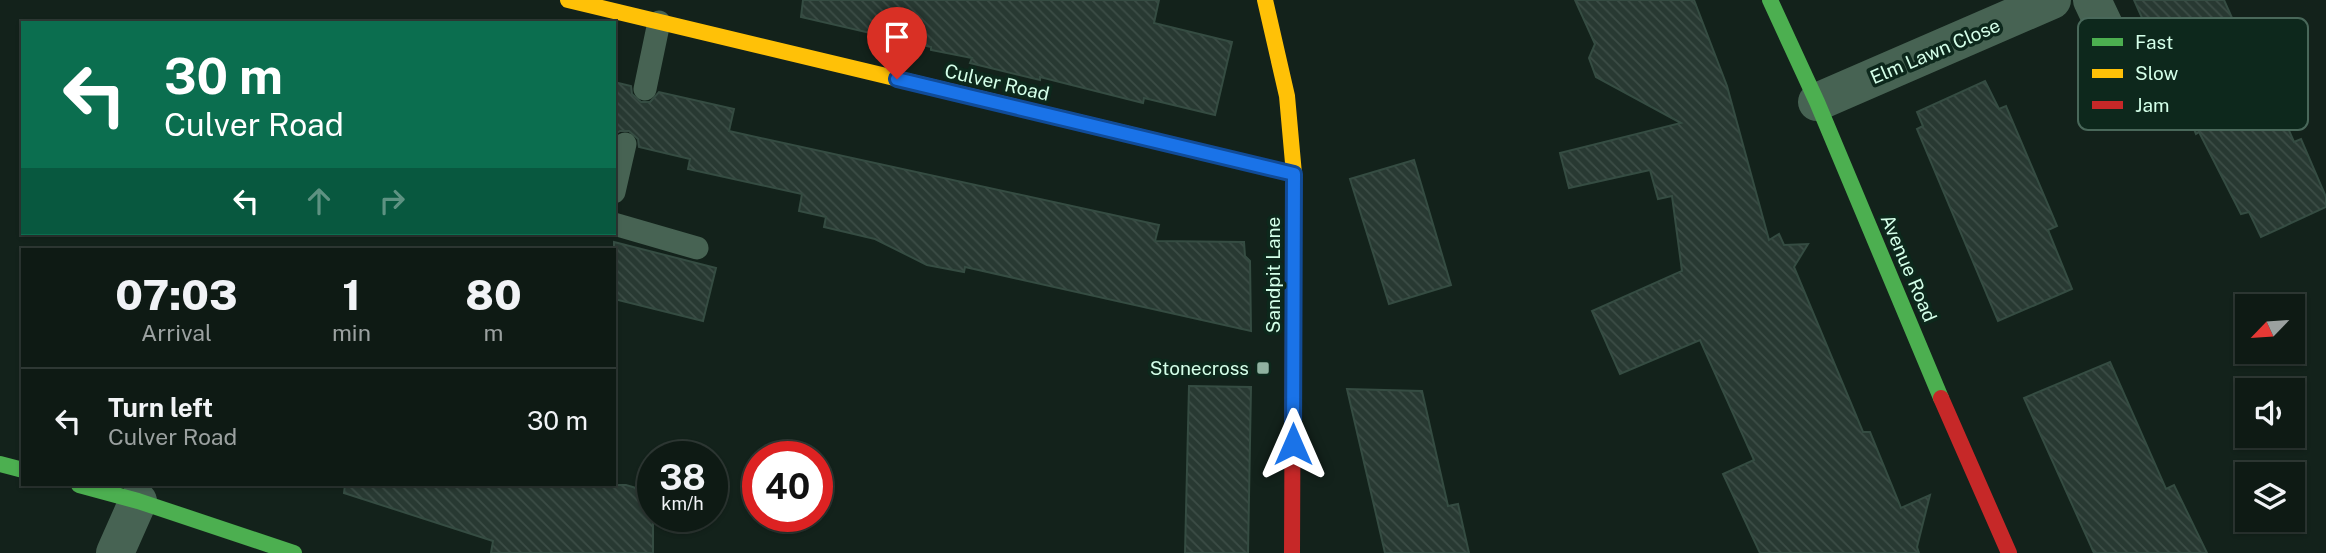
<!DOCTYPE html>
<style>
:root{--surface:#0e1a14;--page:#1c2722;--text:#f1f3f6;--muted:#9ba1a0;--line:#2e3834}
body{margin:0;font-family:"Public Sans",sans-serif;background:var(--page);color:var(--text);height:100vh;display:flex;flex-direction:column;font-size:26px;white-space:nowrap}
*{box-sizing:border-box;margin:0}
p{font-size:23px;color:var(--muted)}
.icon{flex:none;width:38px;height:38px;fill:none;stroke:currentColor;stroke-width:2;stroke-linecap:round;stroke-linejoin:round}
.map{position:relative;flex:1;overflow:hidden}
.sheet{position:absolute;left:21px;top:248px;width:595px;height:238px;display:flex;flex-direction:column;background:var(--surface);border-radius:0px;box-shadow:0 2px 5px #0004,0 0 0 2px var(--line)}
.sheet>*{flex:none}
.guide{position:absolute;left:21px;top:21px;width:595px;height:214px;border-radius:0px;box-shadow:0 2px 5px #0004,0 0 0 2px var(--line);background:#0b6e4f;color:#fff;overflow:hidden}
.needle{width:46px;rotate:245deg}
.controls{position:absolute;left:2235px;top:294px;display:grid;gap:14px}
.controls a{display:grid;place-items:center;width:70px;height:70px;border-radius:0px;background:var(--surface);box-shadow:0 2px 5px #0004,0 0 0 2px var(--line);font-size:35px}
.speed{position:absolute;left:637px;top:441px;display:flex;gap:14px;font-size:35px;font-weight:700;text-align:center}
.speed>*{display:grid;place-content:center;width:91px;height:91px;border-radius:50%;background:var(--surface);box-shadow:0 2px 5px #0004,0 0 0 2px var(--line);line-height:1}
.speed small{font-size:18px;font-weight:400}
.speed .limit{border:10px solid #d22;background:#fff;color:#111}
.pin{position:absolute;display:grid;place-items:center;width:60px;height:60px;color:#fff;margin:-72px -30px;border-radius:50% 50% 50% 0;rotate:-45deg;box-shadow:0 0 7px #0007}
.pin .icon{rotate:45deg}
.me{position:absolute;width:77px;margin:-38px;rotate:0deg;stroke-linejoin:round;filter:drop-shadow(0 0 5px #0008)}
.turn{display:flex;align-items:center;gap:24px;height:147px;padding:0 28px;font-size:32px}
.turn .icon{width:91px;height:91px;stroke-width:2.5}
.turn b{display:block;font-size:49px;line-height:60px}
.lanes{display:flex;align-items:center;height:66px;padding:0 28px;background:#0003;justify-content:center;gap:35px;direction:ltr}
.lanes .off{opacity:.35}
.eta{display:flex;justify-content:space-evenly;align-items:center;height:119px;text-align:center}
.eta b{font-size:42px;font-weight:800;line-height:49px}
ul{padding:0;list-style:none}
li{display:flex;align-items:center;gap:21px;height:105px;padding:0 28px;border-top:2px solid var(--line)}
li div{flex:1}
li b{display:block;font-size:26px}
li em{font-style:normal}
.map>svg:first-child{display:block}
</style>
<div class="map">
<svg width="2326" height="553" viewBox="0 0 2326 553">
<defs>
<pattern id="building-back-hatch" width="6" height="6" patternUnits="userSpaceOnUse" patternTransform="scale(1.75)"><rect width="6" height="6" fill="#283932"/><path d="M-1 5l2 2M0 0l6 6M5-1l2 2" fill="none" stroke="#3c4d46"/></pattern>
</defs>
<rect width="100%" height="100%" fill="#13221b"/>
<!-- building -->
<g fill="url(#building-back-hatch)" stroke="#354c42" stroke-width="2">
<polygon points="803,0 1159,0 1154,23 1232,42 1215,115 1144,98 1143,103 1040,77 1040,80 970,63 972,58 931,50 931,47 801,17"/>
<polygon points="1575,0 1694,0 1727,86 1769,240 1779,234 1784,245 1808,244 1794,267 1863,432 1870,432 1901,508 1930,495 1917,547 1919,553 1760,553 1723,474 1754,460 1700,340 1620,374 1592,311 1682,271 1672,196 1658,199 1650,170 1569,188 1560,153 1681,123 1596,77 1589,58 1595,44"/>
<polygon points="2134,0 2224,0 2241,38 2247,33 2294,142 2301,139 2326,197 2326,207 2261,237 2249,212 2241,214 2199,132 2196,134 2164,57 2160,58"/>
<polygon points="1985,81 1999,109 2006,106 2057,226 2048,230 2072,289 1998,321 1917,129 1923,126 1917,112"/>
<polygon points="614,82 631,86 632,94 641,102 650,102 659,92 734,109 729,131 1159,225 1155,241 1244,242 1245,256 1250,261 1251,331 965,267 964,272 927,265 875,239 824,227 826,217 799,211 802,194 688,169 690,159 639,147 638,139 629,131 620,131 614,135"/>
<polygon points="1414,160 1451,285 1389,304 1350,179"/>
<polygon points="614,242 716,268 703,321 614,299"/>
<polygon points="2110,362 2166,489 2174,485 2207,553 2094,553 2024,398"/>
<polygon points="1189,386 1251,387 1248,553 1185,553"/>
<polygon points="1347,389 1422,391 1448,506 1458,504 1469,553 1385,553"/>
<polygon points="345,485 626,485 653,493 653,553 491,553 493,541 344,493"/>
</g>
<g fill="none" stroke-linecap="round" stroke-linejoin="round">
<!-- lane -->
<g stroke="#476353" stroke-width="23">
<polyline points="645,89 659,22"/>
<polyline points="614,192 625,144"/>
<polyline points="614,224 697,248"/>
</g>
<!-- street -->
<g stroke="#476353" stroke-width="38">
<polyline points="2092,0 2110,38"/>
<polyline points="1817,102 2052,0"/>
<polyline points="115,553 138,501"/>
</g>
<!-- fast -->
<g stroke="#4caf50" stroke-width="16">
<polyline points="1770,0 1817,102 1941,398"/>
<polyline points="0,464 23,470"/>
<polyline points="79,485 138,501 294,553"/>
</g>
<!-- slow -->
<g stroke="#ffc107" stroke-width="16">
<polyline points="568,0 1141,137"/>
<polyline points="1265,0 1287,96 1294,174 1293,311"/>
</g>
<!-- jam -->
<g stroke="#c62828" stroke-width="16">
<polyline points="1141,137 1294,174"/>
<polyline points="1941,398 2009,553"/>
<polyline points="1292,553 1293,311"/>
</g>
</g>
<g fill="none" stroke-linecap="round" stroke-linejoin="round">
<!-- route casing -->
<g stroke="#114b97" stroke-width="18">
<polyline id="route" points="897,79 1294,174 1293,444"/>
</g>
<!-- route -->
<use href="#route" stroke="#1a73e8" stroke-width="12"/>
</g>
<!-- markers -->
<rect fill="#90b2a1" stroke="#0d281c" stroke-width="2.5" x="1256" y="361" width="14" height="14" rx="3.5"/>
<g text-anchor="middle" stroke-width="7" stroke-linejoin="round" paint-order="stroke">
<!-- street labels -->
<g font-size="19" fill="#d4ffe9" stroke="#0d281c">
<text transform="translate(1935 51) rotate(-23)" y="7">Elm Lawn Close</text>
<text transform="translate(997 82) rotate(13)" y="7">Culver Road</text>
<text transform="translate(1909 268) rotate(67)" y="7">Avenue Road</text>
<text transform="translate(1273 275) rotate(-90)" y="7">Sandpit Lane</text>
</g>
<!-- poi labels -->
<g font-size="19" fill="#d4ffe9" stroke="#0d281c" text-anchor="end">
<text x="1249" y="375">Stonecross</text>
</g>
</g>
<!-- legend -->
<rect x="2078" y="18" width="230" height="112" rx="10" fill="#0d281c" stroke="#49685a" stroke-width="2"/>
<rect x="2092" y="38" width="31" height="8" fill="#4caf50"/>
<rect x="2092" y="69" width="31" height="9" fill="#ffc107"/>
<rect x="2092" y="101" width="31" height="8" fill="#c62828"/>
<g font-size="19" fill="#d4ffe9">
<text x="2135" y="49">Fast</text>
<text x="2135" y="80">Slow</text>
<text x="2135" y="112">Jam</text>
</g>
</svg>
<div class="controls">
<a><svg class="needle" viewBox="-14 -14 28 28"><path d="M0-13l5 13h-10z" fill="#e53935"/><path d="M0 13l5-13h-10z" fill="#9ba1a0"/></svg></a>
<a><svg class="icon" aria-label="sound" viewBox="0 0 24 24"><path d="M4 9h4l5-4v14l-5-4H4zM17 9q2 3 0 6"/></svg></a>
<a><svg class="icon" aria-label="layers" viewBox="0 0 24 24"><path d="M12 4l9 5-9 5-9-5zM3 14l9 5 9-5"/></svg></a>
</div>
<div class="speed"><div>38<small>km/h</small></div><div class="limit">40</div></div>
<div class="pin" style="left:897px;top:79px;background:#d93025"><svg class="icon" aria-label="arrive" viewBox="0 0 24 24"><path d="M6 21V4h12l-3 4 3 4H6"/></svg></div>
<svg class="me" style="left:1293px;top:444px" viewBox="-20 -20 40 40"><path d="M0-17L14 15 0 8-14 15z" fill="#1a73e8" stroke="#fff" stroke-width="4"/></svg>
<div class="guide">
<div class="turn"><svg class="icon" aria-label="left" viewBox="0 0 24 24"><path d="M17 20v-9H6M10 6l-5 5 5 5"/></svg><div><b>30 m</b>Culver Road</div></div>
<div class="lanes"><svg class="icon" aria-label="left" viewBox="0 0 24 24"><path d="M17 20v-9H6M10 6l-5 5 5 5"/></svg><svg class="icon off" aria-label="ahead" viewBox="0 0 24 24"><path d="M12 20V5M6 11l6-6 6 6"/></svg><svg class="icon off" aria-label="right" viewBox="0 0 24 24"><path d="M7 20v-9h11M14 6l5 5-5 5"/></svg></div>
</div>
<section class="sheet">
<div class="eta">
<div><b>07:03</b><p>Arrival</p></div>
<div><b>1</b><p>min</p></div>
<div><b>80</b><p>m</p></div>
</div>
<ul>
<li><svg class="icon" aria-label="left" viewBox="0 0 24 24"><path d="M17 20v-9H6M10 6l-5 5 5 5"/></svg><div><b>Turn left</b><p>Culver Road</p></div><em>30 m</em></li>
</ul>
</section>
</div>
